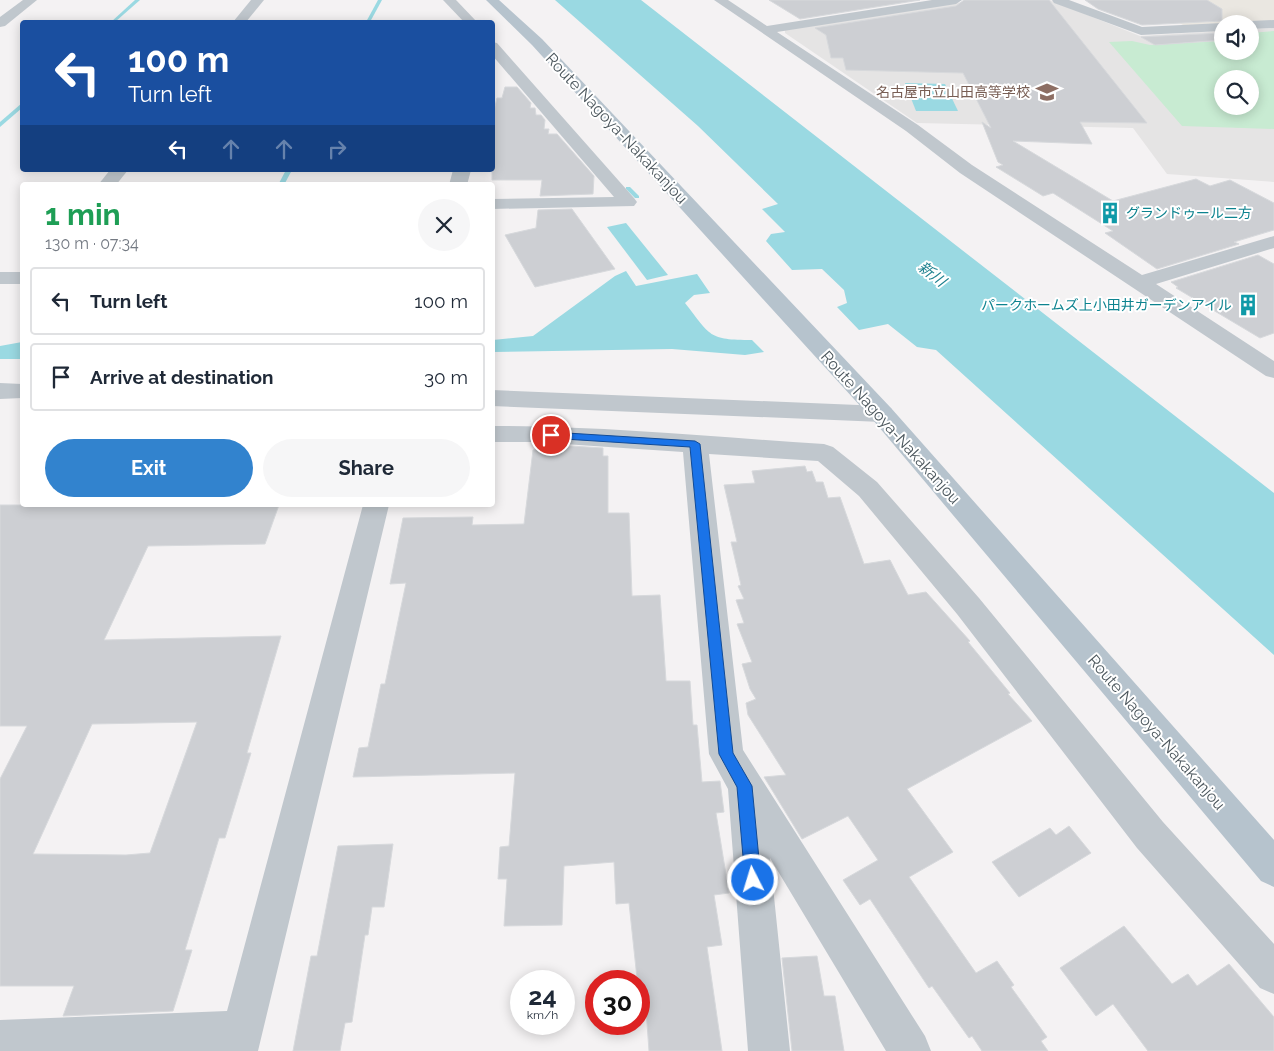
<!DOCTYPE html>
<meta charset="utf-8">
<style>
:root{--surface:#fff;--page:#f6f6f7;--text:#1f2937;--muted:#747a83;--line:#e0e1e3;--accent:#3283ce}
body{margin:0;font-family:Raleway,"Noto Sans JP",sans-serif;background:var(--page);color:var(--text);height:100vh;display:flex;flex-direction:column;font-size:19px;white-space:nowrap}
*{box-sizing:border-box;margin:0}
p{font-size:16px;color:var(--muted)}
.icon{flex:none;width:28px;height:28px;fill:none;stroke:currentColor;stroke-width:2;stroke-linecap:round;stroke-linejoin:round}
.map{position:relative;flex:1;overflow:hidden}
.panel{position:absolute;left:20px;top:182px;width:475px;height:325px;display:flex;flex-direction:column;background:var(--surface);border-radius:5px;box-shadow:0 2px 12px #0003}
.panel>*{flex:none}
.guide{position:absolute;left:20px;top:20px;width:475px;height:152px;border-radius:5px;box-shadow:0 2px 12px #0003;background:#1a4fa0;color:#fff;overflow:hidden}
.buttons{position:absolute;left:1214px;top:15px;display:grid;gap:10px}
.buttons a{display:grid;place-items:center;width:45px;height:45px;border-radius:50%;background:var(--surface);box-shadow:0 2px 12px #0003;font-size:25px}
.speed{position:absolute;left:510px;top:970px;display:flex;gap:10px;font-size:25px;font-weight:700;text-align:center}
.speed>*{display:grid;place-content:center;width:65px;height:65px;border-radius:50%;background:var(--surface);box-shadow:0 2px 12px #0003;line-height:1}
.speed small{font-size:12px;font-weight:400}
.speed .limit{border:8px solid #d22;background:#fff;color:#111}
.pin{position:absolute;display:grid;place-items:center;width:42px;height:42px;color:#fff;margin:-21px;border:2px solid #fff;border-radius:50%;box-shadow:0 1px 5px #0007}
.me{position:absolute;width:55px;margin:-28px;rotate:355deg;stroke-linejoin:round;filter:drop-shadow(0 0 4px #0008)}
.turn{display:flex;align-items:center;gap:18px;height:105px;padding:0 25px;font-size:22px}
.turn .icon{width:65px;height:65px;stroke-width:2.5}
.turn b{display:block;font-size:35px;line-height:42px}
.lanes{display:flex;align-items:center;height:48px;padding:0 25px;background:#0003;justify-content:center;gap:25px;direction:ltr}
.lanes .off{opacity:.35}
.round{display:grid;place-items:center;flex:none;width:52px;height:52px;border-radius:26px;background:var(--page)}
.head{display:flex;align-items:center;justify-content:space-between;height:85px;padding:0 25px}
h1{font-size:30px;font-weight:700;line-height:38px;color:#1e9e55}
.action{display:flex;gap:10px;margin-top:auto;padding:10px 25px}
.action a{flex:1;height:58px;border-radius:30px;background:var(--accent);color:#fff;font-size:20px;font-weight:700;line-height:58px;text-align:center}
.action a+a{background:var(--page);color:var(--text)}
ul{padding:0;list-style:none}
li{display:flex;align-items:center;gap:15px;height:68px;margin:0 10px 8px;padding:0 15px;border:2px solid var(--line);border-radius:5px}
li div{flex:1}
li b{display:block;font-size:19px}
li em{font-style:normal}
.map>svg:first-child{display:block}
</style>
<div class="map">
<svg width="1274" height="1051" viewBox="0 0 1274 1051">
<rect width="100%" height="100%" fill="#f4f2f3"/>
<!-- commercial -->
<polygon fill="#eae7e1" points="1143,0 1274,0 1274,21 1186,27"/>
<!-- education -->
<path fill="#e5e4e4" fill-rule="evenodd" d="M975 0H1050L1140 36 1222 31V51H1250V29L1274 28V182L1167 174 1133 128 917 123 785 33V30ZM1222 79H1250V106H1222Z"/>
<!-- green -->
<path fill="#c8ebd2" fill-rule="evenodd" d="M1274 31V129L1182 126 1109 42 1132 41 1150 45 1222 41V51H1250V33ZM1222 79H1250V106H1222Z"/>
<!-- water -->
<g fill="#9ad9e2">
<polygon points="555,0 641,0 1274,493 1274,655 936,350 917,347 888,324 859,330 837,307 847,303 844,290 822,269 792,270 766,241 771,234 785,232 762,209 778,204 698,126"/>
<polygon points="905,83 945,84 958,111 916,111"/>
<polygon points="626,223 668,275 647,280 607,227"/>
<path d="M626 271 636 286 697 274 710 293 694 295 685 303C711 336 708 340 752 340L764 352 745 355 672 349 493 352V340L533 336 615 276Z"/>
<polygon points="22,342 22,359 0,359 0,346"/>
</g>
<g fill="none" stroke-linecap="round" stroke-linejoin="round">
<!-- stream -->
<g fill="#9ad9e2" fill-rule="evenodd">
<polygon points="135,0 140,0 115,22 111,22"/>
<polygon points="378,0 382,0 370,22 366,22"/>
<polygon points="22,103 22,108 0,127 0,122"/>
<polygon points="286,170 292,170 284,185 278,185"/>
<polygon points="626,187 630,187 639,196 639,198 635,198 626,189"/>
</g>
</g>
<!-- building -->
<g fill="#cdcfd3" stroke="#d7d9dc" fill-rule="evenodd">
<polygon points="769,0 920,0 800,19"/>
<polygon points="964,0 1049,0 1147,123 1080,122 1092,144 1013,141 1113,201 1196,179 1210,186 1230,180 1274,203 1274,230 1234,242 1239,244 1157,269 1105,233 1113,231 1053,193 1043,196 996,167 1003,165 998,162 982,122 991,128 963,73 846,70 843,58 831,58 826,35 815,28 956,6"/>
<polygon points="1085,0 1207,0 1222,9 1222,21 1142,25 1098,9"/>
<polygon points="1222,33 1222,40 1155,45 1141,37"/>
<polygon points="505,87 517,87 531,103 530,108 535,108 536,115 541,115 545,120 544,129 549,129 548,134 557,134 594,176 593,194 540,196 542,180 492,180 492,119 497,98 502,98"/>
<polygon points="572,209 615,269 535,287 505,235 536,228 538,210"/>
<polygon points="1258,255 1274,264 1274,333 1260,338 1176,288 1178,287 1171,282"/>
<polygon points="571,446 603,448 603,456 608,456 608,513 629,513 632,596 660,595 666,681 690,681 693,725 697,725 702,782 720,781 724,812 716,813 729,893 714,895 722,945 707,947 722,1051 649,1051 645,996 639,997 629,903 616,904 614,862 564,866 562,925 504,926 507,879 498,879 500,847 509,846 515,773 353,777 359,748 368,747 381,684 385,684 406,583 390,584 403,518 473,517 472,525 524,524 533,450"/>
<polygon points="805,466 807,472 812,471 816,482 823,482 828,498 840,497 864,564 890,560 908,595 926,592 970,641 968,642 1010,693 1008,694 1032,721 907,789 953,852 909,877 976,973 997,961 1014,985 1011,987 1047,1037 1041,1041 1048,1051 982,1051 972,1036 969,1038 932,986 929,988 870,899 860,905 843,880 878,860 848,816 802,839 764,777 786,775 748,715 746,703 756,699 750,689 742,664 752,662 737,624 744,623 736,600 744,599 738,586 741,585 731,542 737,542 724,485 755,483 752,471"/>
<path d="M0 505H279L265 544 148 546 104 640 281 636 247 753H251L225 838H219L185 950H192L173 1011 63 1016 74 986H0V779L27 726H0ZM197 722 150 853 126 855 33 854 92 724Z"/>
<polygon points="1069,826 1091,853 1019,897 992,862 1050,828 1056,835"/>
<polygon points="393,844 384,907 372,907 368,935 365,935 352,1022 345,1023 340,1051 293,1051 311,956 317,956 338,846"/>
<polygon points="1124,926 1172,984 1188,974 1197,986 1229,964 1274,1017 1274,1051 1148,1051 1113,1004 1096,1016 1060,968"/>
<polygon points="817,956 824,996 835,996 844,1051 792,1051 782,958"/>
</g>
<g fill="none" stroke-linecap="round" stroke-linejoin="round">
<!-- minor -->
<g fill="#c0c7cd" fill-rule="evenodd">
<polygon points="23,0 37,0 5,26 0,27 0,17"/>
<polygon points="251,0 264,0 246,22 233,22"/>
<polygon points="443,0 456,0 477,22 464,22"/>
<polygon points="714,0 728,0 767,26 932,0 962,0 956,4 777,32 918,125 972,165 1142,275 1274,236 1274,248 1156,284 1274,361 1274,378 1266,376 960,173 906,131"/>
<polygon points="1052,0 1069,0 1142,27 1222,23 1225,24 1222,24 1222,31 1141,35 1054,3"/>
<polygon points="1274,20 1274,28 1250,29 1250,24 1244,24 1250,21"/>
<polygon points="492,42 497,43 634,198 637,202 634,206 492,209 492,199 614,197 492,55"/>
<polygon points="110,170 128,170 116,185 98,185"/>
<polygon points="453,170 471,170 467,185 449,185"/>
<rect x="0" y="272" width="22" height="12"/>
<polygon points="0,383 22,384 22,398 0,399"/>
<polygon points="492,390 882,406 891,408 894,414 891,420 882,422 492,406"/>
<path d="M492 426C603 426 714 437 824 444L833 447 877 482 979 598 1163 822 1274 944V994L1260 988 1137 848 957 614 859 496 818 461 709 454 743 750 925 1036 931 1051H886L770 858 790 1051H748L728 789 709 754 683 452 534 442H492Z"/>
<polygon points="363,505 389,505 258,1051 0,1051 0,1020 227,1011"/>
</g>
<!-- major -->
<polygon fill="#b6c3cd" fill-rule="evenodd" points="486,0 499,0 542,39 891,408 1274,840 1274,887 1261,881 873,420 532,45"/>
</g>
<!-- route -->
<polygon fill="#1a73e8" stroke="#114b97" points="551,432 695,441 700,444 733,753 752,786 761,880 759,886 753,888 748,886 745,880 737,787 719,754 690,447 548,438 548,433"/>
<!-- icons -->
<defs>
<g id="school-bare" transform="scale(1.725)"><path d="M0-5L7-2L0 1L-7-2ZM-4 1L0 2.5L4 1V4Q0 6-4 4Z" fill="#8d6e63" stroke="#fff" stroke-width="2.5" paint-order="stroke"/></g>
<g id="building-bare" transform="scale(1.725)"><path d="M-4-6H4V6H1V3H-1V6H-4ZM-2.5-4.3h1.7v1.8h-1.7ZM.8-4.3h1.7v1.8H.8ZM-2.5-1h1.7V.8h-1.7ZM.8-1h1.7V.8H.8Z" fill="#0f9aa8" stroke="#fff" stroke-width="2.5" paint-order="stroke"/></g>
</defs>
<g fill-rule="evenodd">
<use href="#school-bare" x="1047" y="92"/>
<use href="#building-bare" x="1110" y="213"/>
<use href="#building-bare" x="1248" y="305"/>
</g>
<g text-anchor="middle" stroke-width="4" stroke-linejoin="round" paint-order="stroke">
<!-- far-education labels -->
<g font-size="14" fill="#785e54" stroke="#fff" text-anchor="end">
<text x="1030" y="97">名古屋市立山田高等学校</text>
</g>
<!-- far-culture labels -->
<g font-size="14" fill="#0d838f" stroke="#fff" text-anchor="start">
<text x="1126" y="218">グランドゥール二方</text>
<text x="1232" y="310" text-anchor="end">パークホームズ上小田井ガーデンアイル</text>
</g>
<!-- far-water labels -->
<g font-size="15" font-style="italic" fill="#1e818f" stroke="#fff">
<text transform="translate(932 274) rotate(38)" y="5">新川</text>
</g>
<!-- street labels -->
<g font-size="16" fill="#4c575d" stroke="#fff">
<text transform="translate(617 128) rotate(47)" y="6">Route Nagoya-Nakakanjou</text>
<text transform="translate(891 427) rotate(48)" y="6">Route Nagoya-Nakakanjou</text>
<text transform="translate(1157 732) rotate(49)" y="6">Route Nagoya-Nakakanjou</text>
</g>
</g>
</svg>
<div class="buttons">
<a><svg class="icon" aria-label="sound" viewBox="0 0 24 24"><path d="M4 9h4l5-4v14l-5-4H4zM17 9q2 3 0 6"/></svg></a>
<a><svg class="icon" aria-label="search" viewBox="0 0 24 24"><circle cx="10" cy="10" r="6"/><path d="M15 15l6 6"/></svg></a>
</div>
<div class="speed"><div>24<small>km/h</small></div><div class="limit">30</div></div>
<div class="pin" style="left:551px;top:435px;background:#d93025"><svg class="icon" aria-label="arrive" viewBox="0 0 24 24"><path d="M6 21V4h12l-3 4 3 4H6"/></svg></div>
<svg class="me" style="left:753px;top:880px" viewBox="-20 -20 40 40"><circle r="17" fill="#1a73e8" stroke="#fff" stroke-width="3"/><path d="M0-11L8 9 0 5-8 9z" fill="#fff"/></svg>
<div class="guide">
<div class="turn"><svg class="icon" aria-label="left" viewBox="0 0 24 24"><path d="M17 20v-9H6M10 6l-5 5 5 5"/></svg><div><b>100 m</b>Turn left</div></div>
<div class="lanes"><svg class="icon" aria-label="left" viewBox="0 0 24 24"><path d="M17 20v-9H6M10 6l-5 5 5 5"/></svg><svg class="icon off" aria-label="ahead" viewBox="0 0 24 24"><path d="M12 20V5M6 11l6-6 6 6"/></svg><svg class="icon off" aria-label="ahead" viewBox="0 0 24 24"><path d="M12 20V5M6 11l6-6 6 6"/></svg><svg class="icon off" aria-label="right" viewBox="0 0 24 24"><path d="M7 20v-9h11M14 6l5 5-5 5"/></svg></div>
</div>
<section class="panel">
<div class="head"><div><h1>1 min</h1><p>130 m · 07:34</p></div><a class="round"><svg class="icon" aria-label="close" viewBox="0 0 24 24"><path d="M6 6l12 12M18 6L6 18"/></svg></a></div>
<ul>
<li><svg class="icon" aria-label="left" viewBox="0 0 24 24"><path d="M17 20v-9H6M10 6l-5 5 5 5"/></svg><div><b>Turn left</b></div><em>100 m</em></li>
<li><svg class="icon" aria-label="arrive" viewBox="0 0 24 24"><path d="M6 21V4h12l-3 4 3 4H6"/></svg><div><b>Arrive at destination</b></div><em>30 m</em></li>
</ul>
<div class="action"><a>Exit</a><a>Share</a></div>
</section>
</div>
